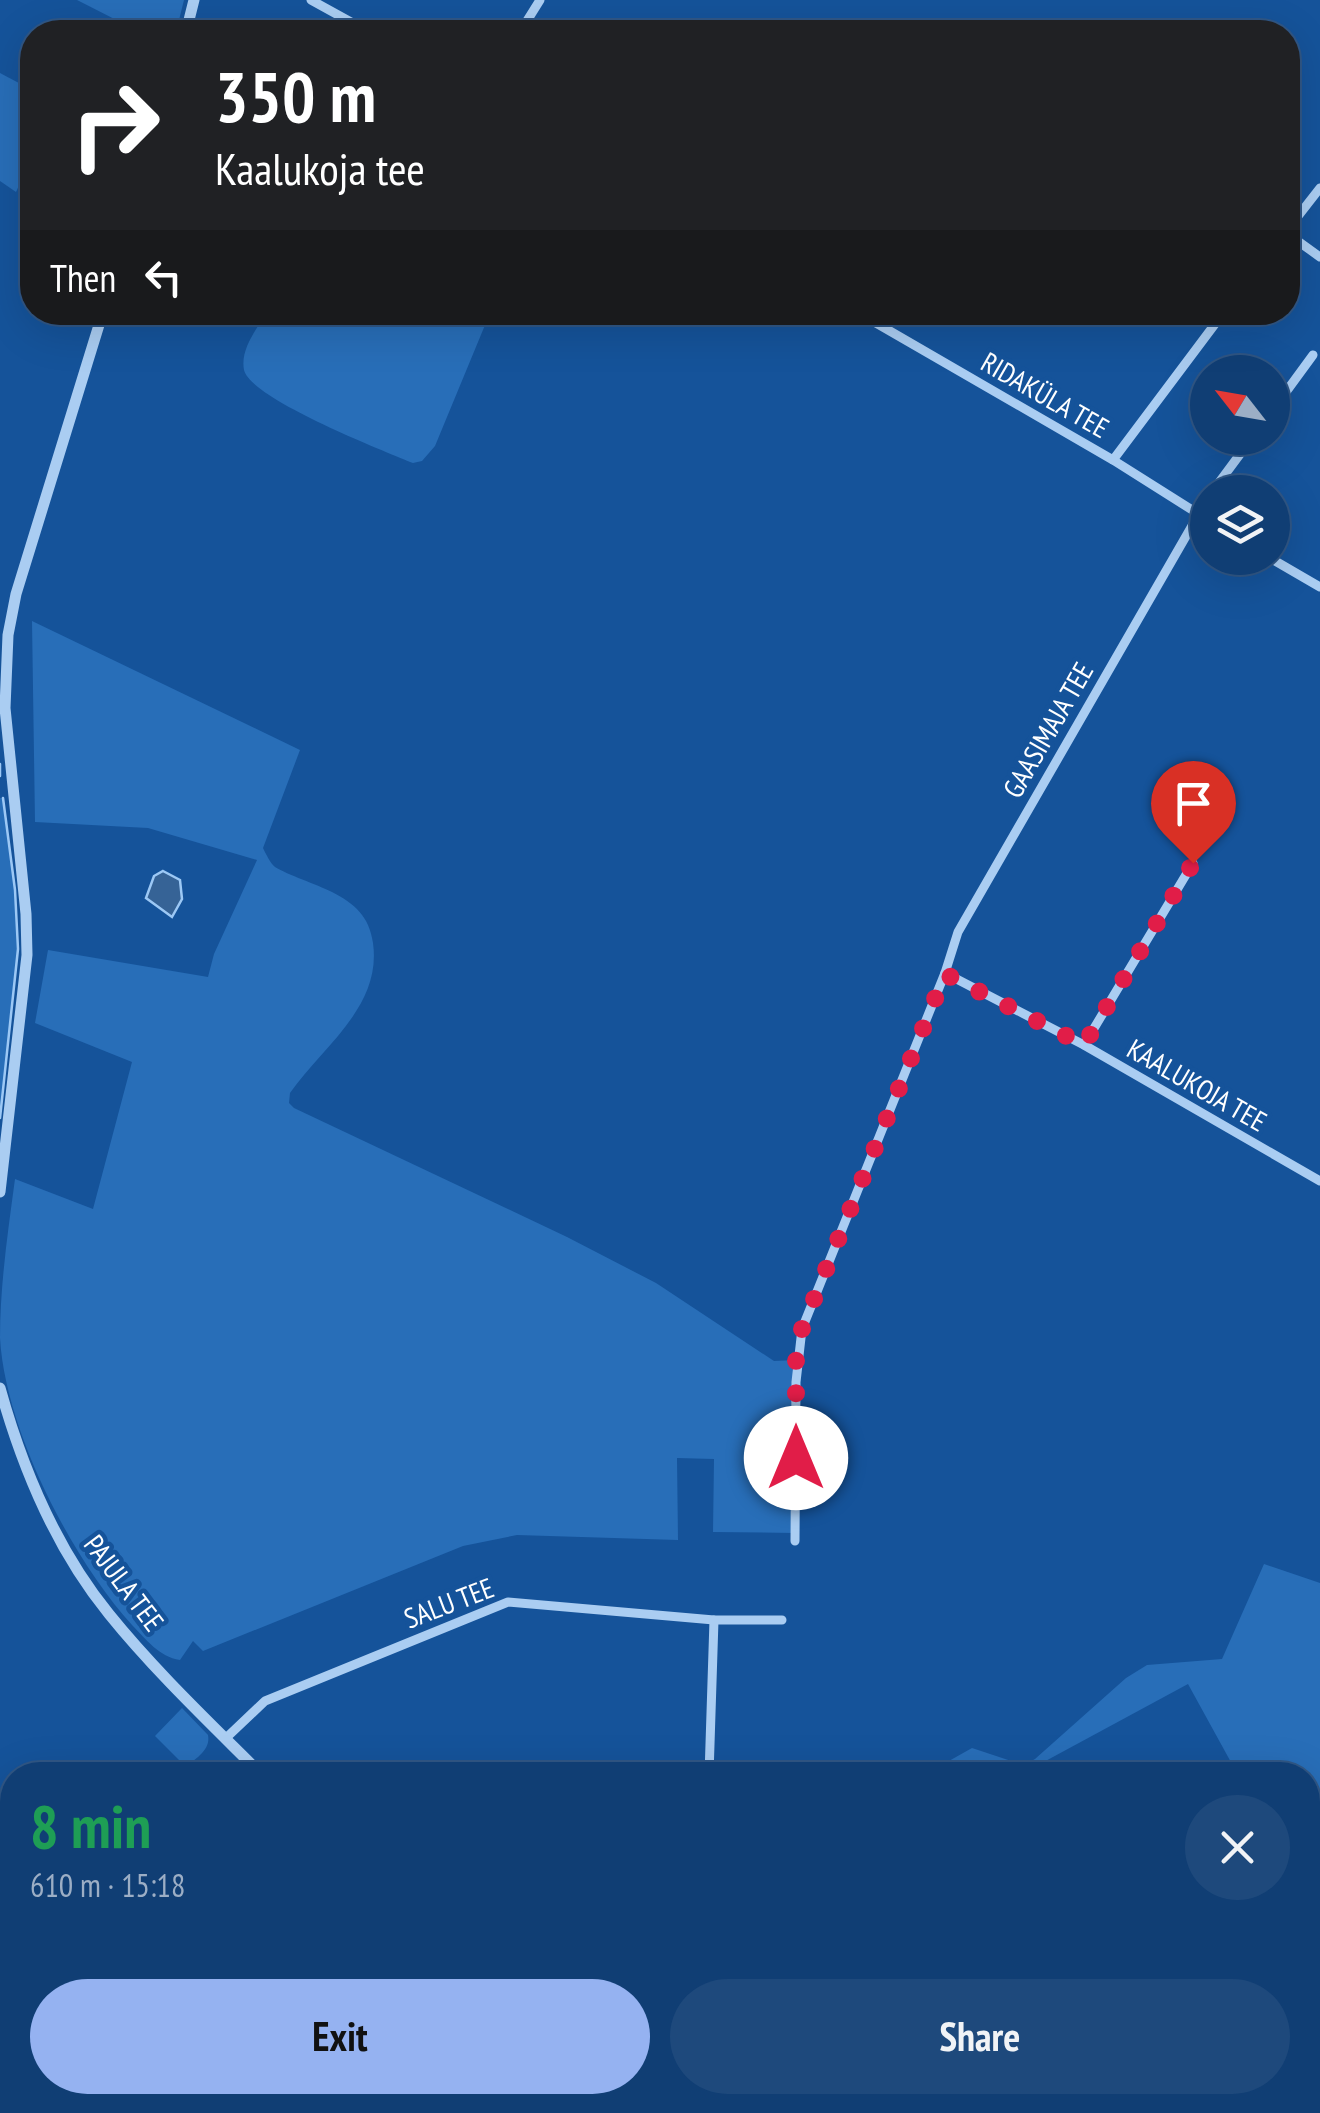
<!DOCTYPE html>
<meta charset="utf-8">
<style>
:root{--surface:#103e74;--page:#1e497c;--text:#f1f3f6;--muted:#9caec5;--line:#305786;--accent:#95b2f1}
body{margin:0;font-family:"PT Sans Narrow",sans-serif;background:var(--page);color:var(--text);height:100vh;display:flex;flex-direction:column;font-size:38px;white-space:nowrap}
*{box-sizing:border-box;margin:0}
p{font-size:32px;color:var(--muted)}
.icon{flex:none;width:55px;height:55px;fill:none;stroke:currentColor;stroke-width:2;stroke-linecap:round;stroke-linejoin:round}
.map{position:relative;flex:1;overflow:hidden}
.panel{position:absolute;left:0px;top:1762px;width:1320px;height:352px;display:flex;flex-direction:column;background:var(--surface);border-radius:40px 40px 0 0;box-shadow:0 10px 40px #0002,0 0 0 2px var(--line)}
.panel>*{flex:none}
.banner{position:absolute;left:20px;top:20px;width:1280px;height:305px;border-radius:40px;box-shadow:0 10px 40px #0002,0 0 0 2px var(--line);background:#202124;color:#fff;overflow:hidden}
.needle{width:65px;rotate:301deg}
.buttons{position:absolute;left:1190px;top:355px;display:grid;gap:20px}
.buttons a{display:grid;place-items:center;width:100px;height:100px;border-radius:50%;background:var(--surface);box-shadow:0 10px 40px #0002,0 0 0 2px var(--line);font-size:50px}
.pin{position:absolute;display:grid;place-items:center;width:85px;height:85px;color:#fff;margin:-102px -42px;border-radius:50% 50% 50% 0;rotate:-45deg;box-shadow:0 0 10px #0007}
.pin .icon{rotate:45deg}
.me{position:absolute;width:110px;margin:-55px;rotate:0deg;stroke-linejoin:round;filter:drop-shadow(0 0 8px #0008)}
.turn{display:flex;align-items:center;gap:35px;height:210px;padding:0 30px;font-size:45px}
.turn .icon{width:130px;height:130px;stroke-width:2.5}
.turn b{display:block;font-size:70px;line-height:85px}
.then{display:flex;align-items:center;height:95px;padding:0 30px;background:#0003;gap:20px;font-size:38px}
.round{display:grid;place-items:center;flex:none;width:105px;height:105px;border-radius:52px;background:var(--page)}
.summary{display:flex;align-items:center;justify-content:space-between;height:170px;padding:0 30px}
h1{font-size:60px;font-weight:700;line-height:75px;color:#1e9e55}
.button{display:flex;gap:20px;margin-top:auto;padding:20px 30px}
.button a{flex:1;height:115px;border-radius:60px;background:var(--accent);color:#111;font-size:40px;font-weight:700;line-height:115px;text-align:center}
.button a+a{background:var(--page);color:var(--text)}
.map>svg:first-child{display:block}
</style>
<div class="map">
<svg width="1320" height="2113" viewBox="0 0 1320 2113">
<rect width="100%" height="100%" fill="#15539a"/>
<!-- green -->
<g fill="#286eb8">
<polygon points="77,0 184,0 176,32 140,32"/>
<polygon points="0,73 32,90 32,157 16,192 0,181"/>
<path d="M266 313V312L490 313 435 446 422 461 413 463C382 450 251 399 244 370 240 349 257 329 266 313Z"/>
<path d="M32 621 300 750 263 848C266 854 270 863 275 867 288 875 316 884 332 892 355 904 369 916 373 943 382 1007 322 1047 290 1093L289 1103 294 1108 567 1237 656 1283 774 1361 797 1360 795 1533 713 1532 714 1459 677 1458 678 1540 517 1535 463 1546 203 1651 193 1641 180 1660C159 1657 146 1639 132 1625 71 1558 5 1429 0 1338 0 1285 8 1231 15 1179L93 1209 132 1062 35 1023 48 950 208 977 214 954 257 860 148 828 35 822Z"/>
<polygon points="0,798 3,798 15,890 18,949 0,1118"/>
<polygon points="1264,1564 1320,1583 1320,1841 1308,1822 1308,1775 1238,1775 1188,1684 1040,1764 1045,1775 924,1775 972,1748 1023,1765 1035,1759 1126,1678 1147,1665 1222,1659"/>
<path d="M182 1708 208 1735C211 1750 196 1758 186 1767L155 1736Z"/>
<polygon points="0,1794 12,1800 12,1919 0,1938"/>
<polygon points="1308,2031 1320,2072 1320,2113 1188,2113 1175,2103 1308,2102"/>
<polygon points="182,2102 570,2102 581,2113 174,2113"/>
<polygon points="921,2103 921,2102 993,2103 974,2113 903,2113"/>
</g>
<!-- water -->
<polygon fill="#366396" stroke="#9cc8f5" stroke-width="2.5" points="163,871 180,880 182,899 172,917 146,898 154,876"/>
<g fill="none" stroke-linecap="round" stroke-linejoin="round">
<!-- stream -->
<g stroke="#9cc8f5" stroke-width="2.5">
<polyline points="0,764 0,776"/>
<polyline points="0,1118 18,949 15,890 3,798"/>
<polyline points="1318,1946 1320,1952"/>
</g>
<!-- minor -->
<g stroke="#aacdf2" stroke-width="9">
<polyline points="311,0 369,32"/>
<polyline points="520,32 540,0"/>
<polyline points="1288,229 1320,188"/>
<polyline points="1288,234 1320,257"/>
<polyline points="857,312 1113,460 1208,520"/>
<polyline points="1272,411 1313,355"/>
<polyline points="1113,460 1224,312"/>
<polyline points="1212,492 1252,438"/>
<polyline points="1270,558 1320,587"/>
<polyline points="945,973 1084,1045 1320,1181"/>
<polyline points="1084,1045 1193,863"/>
<polyline points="795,1541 796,1382 802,1329 945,973 958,932 1208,498"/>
<polyline points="226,1738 265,1701 508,1602 714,1620 782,1620"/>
<polyline points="709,1775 714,1620"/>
</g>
<!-- tertiary -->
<g stroke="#aacdf2" stroke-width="11">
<polyline points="186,32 194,0"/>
<polyline points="0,1192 27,955 26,914 5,708 8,635 16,594 103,312"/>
<path d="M0 1388C22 1467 56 1549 109 1614 155 1671 210 1723 262 1775"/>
<polyline points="582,2102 593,2113"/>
</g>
<!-- secondary -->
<g stroke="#d9e9fc" stroke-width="12">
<polyline points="1308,1866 1320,1859"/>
<polyline points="1308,1886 1320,1877"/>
<polyline points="1308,1960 1320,2013"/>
<polyline points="1308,2000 1320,2049"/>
<polyline points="820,2113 838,2102"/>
<polyline points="854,2113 873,2102"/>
</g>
</g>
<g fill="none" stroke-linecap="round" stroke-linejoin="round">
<!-- route -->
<polyline stroke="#e11d48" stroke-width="18" stroke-dasharray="0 32.4" points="796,1458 796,1360 802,1329 945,974 1084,1045 1193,863"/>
</g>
<g text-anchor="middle" stroke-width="9" stroke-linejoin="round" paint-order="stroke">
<!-- street labels -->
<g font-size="28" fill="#fff" stroke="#15539a">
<text transform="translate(1045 395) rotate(30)" y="10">RIDAKÜLA TEE</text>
<text transform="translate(1048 730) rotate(-60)" y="10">GAASIMAJA TEE</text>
<text transform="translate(1197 1085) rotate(30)" y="10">KAALUKOJA TEE</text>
<text transform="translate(124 1583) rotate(53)" y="10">PAJULA TEE</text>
<text transform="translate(449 1603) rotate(-21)" y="10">SALU TEE</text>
</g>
</g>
</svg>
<div class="buttons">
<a><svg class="needle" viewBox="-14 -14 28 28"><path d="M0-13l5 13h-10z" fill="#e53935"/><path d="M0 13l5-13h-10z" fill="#9caec5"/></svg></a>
<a><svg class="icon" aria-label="layers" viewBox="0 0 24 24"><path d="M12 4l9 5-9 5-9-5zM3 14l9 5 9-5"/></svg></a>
</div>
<div class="pin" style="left:1193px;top:863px;background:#d93025"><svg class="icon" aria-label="arrive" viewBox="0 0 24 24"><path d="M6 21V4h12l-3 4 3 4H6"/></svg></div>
<svg class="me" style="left:796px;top:1458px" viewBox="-20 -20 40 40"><circle r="19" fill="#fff"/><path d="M0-13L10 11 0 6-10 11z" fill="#e11d48"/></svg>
<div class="banner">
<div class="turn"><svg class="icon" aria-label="right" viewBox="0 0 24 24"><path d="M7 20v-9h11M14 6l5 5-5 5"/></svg><div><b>350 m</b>Kaalukoja tee</div></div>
<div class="then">Then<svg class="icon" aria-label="left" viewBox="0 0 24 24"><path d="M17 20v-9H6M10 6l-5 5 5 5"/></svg></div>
</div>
<section class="panel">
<div class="summary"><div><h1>8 min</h1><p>610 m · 15:18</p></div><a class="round"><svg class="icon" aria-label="close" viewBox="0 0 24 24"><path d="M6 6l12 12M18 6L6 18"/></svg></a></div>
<div class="button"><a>Exit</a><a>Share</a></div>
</section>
</div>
